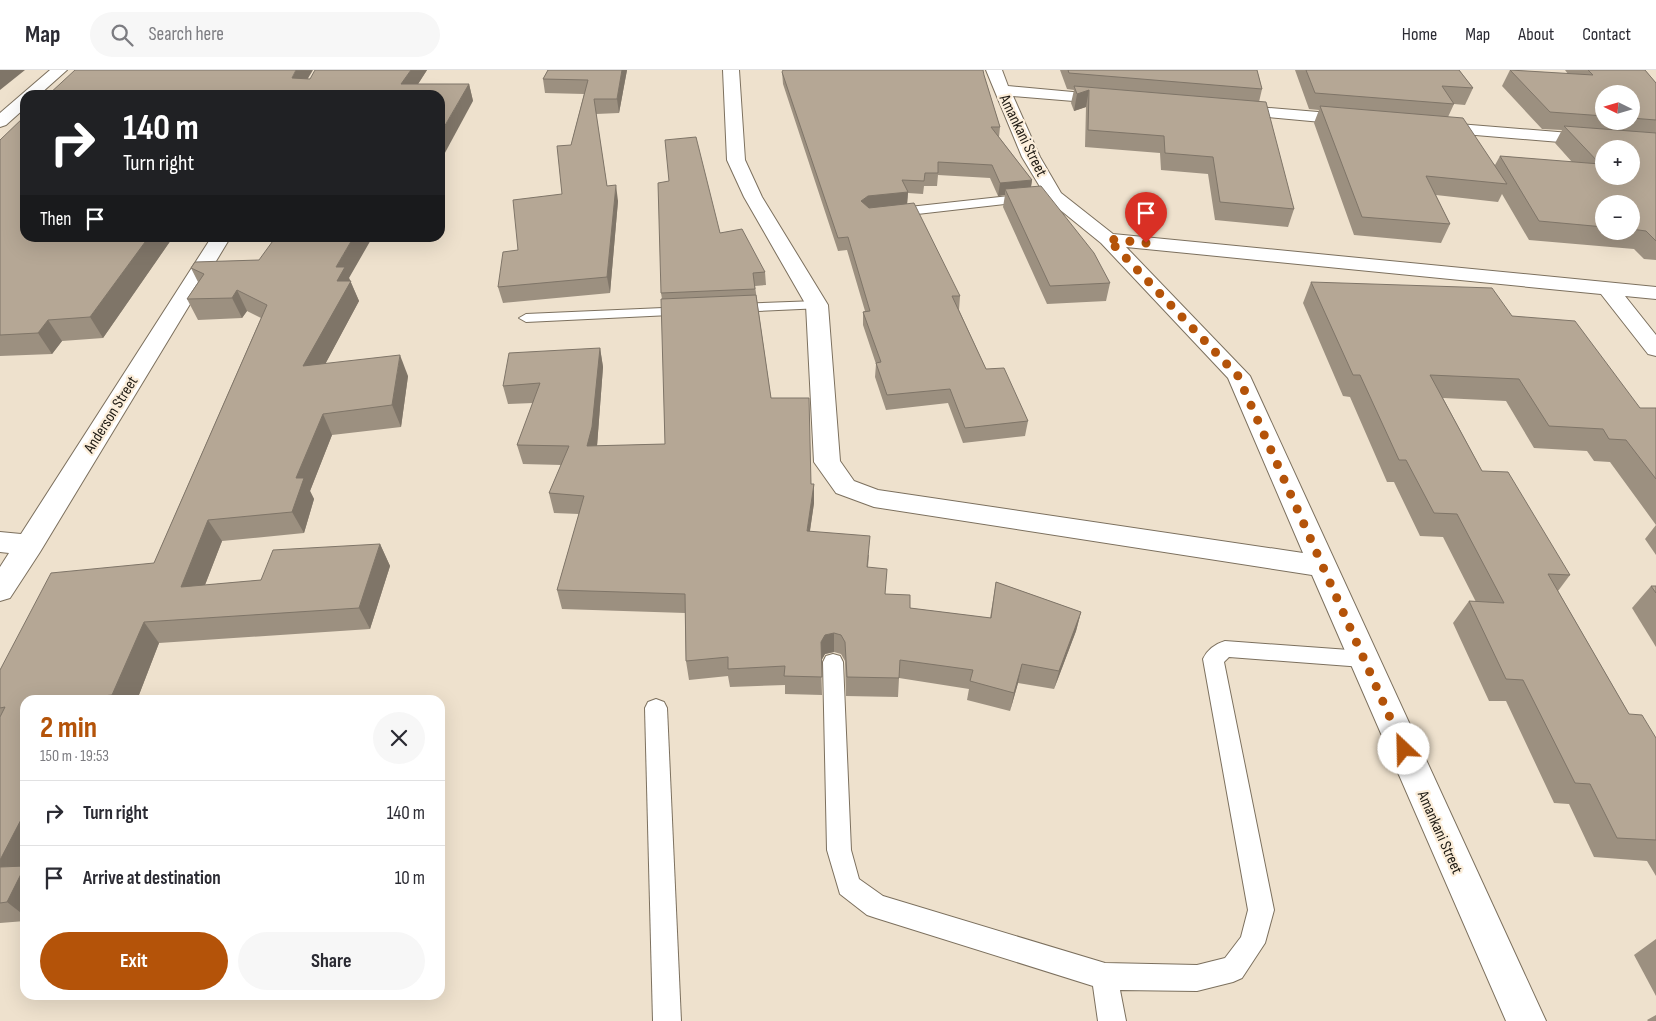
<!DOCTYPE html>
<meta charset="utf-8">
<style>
:root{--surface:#fff;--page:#f7f7f7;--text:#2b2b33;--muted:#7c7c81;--line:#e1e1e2;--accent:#b45309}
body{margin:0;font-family:"Sofia Sans Condensed",sans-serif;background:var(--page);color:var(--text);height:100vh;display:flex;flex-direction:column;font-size:19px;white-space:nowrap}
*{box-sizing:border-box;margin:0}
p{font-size:16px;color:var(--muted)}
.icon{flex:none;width:28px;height:28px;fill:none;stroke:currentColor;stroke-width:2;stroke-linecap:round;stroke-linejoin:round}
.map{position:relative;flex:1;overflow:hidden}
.side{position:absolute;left:20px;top:625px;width:425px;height:305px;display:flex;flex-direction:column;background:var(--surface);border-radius:15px;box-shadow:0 5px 20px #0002}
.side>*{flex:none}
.guide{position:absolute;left:20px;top:20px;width:425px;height:152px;border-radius:15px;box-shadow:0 5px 20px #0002;background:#202124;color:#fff;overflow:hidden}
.needle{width:32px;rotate:275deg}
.buttons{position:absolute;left:1595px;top:15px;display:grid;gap:10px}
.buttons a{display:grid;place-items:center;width:45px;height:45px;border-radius:50%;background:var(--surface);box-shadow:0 5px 20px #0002;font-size:25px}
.pin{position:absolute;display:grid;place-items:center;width:42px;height:42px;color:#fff;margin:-51px -21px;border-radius:50% 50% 50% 0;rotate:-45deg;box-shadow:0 0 5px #0007}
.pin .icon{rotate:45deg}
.me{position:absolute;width:55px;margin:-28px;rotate:336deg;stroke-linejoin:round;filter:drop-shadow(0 0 4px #0008)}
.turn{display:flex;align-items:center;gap:18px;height:105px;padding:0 20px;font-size:22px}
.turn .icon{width:65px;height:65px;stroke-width:2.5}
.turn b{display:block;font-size:35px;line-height:42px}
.then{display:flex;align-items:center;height:48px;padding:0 20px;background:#0003;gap:10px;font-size:19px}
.round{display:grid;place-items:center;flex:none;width:52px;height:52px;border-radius:26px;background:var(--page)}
.headline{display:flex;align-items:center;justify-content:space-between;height:85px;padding:0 20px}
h1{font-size:30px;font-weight:700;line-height:38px;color:var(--accent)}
.action{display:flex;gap:10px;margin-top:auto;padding:10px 20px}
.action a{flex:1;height:58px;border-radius:30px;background:var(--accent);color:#fff;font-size:20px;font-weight:700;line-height:58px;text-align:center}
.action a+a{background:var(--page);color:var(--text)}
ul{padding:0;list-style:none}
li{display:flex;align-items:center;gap:15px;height:65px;padding:0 20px;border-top:1px solid var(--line)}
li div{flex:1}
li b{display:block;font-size:19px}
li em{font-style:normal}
header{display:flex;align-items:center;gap:30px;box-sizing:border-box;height:70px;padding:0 25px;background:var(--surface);border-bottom:1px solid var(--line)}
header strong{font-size:24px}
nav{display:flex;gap:28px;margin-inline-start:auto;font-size:18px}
.search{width:350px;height:45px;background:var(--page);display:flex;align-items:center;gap:12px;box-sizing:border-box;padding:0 18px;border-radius:28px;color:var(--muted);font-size:19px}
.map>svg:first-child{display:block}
</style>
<header>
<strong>Map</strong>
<div class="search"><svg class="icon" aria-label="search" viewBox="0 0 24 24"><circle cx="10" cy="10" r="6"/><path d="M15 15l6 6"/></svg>Search here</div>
<nav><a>Home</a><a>Map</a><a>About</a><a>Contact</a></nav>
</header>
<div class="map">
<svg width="1656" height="951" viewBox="0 0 1656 951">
<rect width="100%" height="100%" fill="#eee1cd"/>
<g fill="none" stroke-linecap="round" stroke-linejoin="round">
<!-- lane casing -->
<g stroke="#7c705e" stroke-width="2">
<g id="lane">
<polygon points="1028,124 1034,128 1032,131 891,147 885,143 891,139"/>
<polygon points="817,231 824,235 822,238 734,242 727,238 734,234"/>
<polygon points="686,237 691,238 693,241 691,244 526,252 519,248 526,244"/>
<path d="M1225 571 1363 581 1370 583 1373 589 1370 595 1363 597 1229 587 1224 592 1274 840 1265 873 1242 908 1233 912 1197 921 1120 920 1126 951H1098L1093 916 876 848 867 845 840 824 827 780 823 592 826 586 833 584 840 586 843 592 851 780 859 809 883 826 1105 893 1197 895 1225 888 1241 867 1248 840 1203 589C1207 580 1215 574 1225 571Z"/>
<polygon points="656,629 664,632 667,638 681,951 653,951 645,638 648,632"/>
</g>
</g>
<!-- street casing -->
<g stroke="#7c705e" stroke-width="2">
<g id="street">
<polygon points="50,0 67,0 39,25 25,25 25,38 6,55 0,57 0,43"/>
<polygon points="723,0 739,0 745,90 762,127 828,235 840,391 854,411 878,420 1303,483 1228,308 1101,173 1048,130 1022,87 986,0 1002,0 1008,16 1116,26 1118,29 1110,34 1013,26 1040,87 1061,123 1113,164 1656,217 1656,229 1625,226 1656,265 1656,286 1648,284 1601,224 1126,177 1250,306 1546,951 1506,951 1312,505 874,437 836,423 814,392 806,235 744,127 727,90"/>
<polygon points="1232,35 1354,45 1362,50 1354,55 1226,43 1224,40"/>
<polygon points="1434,52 1656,70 1656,80 1428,61 1426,57 1428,53"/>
<polygon points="211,168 230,168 40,482 10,528 0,531 0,497 9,483 0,482 0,462 21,464"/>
</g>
</g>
<!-- lane -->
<use href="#lane" fill="#fff" fill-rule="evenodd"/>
<!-- street -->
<use href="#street" fill="#fff" fill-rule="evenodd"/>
</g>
<!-- wall -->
<g fill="#9c9080" fill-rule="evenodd">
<polygon points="427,0 418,14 469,14 473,31 440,25 48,25 308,9"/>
<polygon points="548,0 627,0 619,43 596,44 607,116 618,131 610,223 503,233 498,217 518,180 562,124 571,75 584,24 545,23 543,9"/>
<polygon points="1060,0 1257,0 1262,19 1259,32 1294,139 1288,157 1215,150 1208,104 1161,100 1160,83 1085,77 1086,37 1074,41 1071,33 1074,20 1067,19"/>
<path d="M1295 0H1459L1473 18 1465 35 1454 34 1448 47 1495 95 1500 86 1572 92 1555 73 1562 60 1542 59 1502 16 1510 0 1568 4 1565 0H1645L1656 13V190L1644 189 1634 179 1529 170 1502 124 1498 132 1436 125 1450 154 1441 173 1354 165 1314 53 1319 40 1309 39ZM1604 24H1631V51H1604ZM1604 134H1631V161H1604Z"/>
<polygon points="782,2 984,5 1000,57 999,67 1032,110 1031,117 1110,213 1106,231 1047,234 1003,137 1005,125 998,126 990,108 938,105 937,116 924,116 923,124 908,123 907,134 960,226 959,240 986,299 1028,351 1025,366 963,373 948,333 886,340 875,307 876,294 863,255 863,242 865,241 847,180 838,181 783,14"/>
<polygon points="0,70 171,170 103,268 62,271 52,284 0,286"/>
<polygon points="720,163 765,202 766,215 755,216 771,328 811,414 814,414 814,433 810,461 869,485 868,497 885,524 910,538 990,548 996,512 1081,542 1076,561 1054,619 1018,613 1010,641 967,630 969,619 899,608 898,627 846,626 845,591 841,584 834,582 825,584 821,591 822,625 785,624 785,615 730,617 728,606 689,610 686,591 685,543 562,539 557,520 579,444 554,443 549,423 561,395 523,394 517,375 533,333 508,334 503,316 600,278 603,297 597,376 665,374 662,229 661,223"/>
<polygon points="259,190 349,208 359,231 325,294 408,306 401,357 332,365 310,421 314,429 304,463 222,471 205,515 261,510 380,474 390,496 370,559 159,573 137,630 25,630 25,851 0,853 0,600 154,493 261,248 247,241 242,248 198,250 187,229 198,212 191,198"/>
<polygon points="1311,212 1512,246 1640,338 1656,338 1656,455 1610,392 1594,391 1587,381 1534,378 1506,331 1443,328 1482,401 1570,505 1558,521 1629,644 1656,668 1656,806 1647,791 1594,787 1569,734 1554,733 1506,631 1489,631 1453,553 1469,531 1476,532 1443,467 1420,466 1394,412 1387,412 1350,327 1343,326 1303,233"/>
<polygon points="1656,455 1656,485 1645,469"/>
<polygon points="1651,516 1656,516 1656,577 1632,538"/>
<polygon points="1656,869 1656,926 1634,885"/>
<polygon points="1656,945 1656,951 1648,951 1647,950"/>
</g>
<!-- shaded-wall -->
<g fill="#7f7568">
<polygon points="0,0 25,0 0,20"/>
<polygon points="296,0 313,0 298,25 292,8"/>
<polygon points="411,0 427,0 411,25 401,14"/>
<polygon points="622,0 627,0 619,43 617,29"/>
<polygon points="469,14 473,31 440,92 440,64"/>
<polygon points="1089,20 1086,37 1074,41 1077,24"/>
<polygon points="1032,110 1030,123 1005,119 1005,125 998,126 1000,113"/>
<polygon points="616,115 618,131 610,223 607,207"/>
<polygon points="908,122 907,135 868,139 861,131 868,126"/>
<polygon points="148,168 169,168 171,170 103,268 90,247"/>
<polygon points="353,168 372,168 349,208 359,231 313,317 303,296 337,211 336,197"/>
<polygon points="237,220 247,241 242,248 232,228"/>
<polygon points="48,250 62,271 52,284 38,263"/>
<polygon points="600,278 603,297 597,376 587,376"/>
<polygon points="400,285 408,306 401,357 392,335"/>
<polygon points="323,344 332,365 310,421 314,429 304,463 292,442 296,408"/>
<polygon points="814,414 814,433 807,480 807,461"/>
<polygon points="208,450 222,471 196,538 181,517"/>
<polygon points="380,474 390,496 370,559 359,538"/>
<polygon points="1081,542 1076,561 1054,619 1059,601"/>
<polygon points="144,552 159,573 137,630 117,630 112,625"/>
<polygon points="834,563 834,582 825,584 821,591 821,572 825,565"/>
<polygon points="1022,594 1018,613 1010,641 1014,623"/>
<polygon points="25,742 25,846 7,832 0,801 0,790"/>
</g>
<!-- building -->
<g fill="#b5a795" stroke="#7f7568" fill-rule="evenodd">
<polygon points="75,0 296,0 292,8 310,9 315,0 411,0 401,14 469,14 440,64 440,25 339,25 340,23 303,25 48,25"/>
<polygon points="548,0 622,0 617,29 594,29 607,116 616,115 607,207 498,217 503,182 518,180 513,130 562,124 557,76 571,75 588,10 543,9"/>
<polygon points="783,0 983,0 984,5 1000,57 991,57 1032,110 1000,113 992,95 938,92 938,103 925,103 924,111 902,110 908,122 868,126 861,131 869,138 914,133 960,226 952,226 986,299 1004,298 1028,351 965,358 950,319 887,325 876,293 881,292 863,242 870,241 848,167 838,168 782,2"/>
<polygon points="1068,0 1257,0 1262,19 1069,3"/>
<polygon points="1306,0 1459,0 1473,18 1442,16 1454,34 1315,23"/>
<polygon points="1510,0 1593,5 1588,0 1645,0 1656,13 1656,50 1631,48 1631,24 1604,24 1604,46 1550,42"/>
<polygon points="1074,16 1266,32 1294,139 1220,132 1213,87 1165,83 1164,66 1088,60 1089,20 1077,24"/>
<polygon points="1320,36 1463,48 1507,114 1426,106 1450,154 1362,147"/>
<polygon points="25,46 25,168 148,168 90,247 48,250 38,263 0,265 0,70"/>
<path d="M1564 56 1656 63V171L1646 161 1631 159V134H1604V157L1539 151 1500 86 1600 94ZM1604 79H1631V106H1604Z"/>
<polygon points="696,67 720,163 742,159 765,202 753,203 755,219 661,223 658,113 669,111 665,70"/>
<polygon points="1041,116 1094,183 1110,213 1050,216 1005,119"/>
<polygon points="275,168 353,168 336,197 345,197 337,211 351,211 303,296 400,285 392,335 323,344 296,408 304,408 292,442 208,450 181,517 261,510 273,480 380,474 359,538 144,552 112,625 84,628 83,630 25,630 25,742 0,790 0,647 5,637 0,638 0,600 51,503 154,493 267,235 237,220 232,228 187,229 204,204 191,198 195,192 259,190"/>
<polygon points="1311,212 1492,218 1512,246 1575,251 1640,338 1656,338 1656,409 1626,370 1609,369 1603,359 1549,356 1519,309 1430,305 1482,401 1508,402 1570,505 1548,504 1629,644 1642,645 1656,668 1656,770 1617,768 1590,714 1575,713 1523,610 1506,609 1469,531 1504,533 1457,444 1434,443 1406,390 1399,390 1360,305 1353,305"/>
<polygon points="756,225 771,328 809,328 811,414 814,414 807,461 870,466 867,497 887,499 885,524 910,525 910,538 991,548 996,512 1081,542 1059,601 1022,594 1014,623 970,611 973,600 900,590 899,608 847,607 845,572 841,565 834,563 825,565 821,572 822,607 784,606 785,596 728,599 728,587 686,591 685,524 557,520 584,426 549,423 569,376 517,375 540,313 503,316 509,283 600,278 592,357 587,376 665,374 661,229"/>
<polygon points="1651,516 1656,516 1656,523"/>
<polygon points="25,796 7,832 0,833 0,797"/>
</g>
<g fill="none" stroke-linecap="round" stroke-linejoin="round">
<!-- route -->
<polyline stroke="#b45309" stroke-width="9" stroke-dasharray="0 16.2" points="1146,173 1108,169 1238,306 1404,679"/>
</g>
<g text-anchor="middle" stroke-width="4.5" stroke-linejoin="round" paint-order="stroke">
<!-- street labels -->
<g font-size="16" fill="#1e1a13" stroke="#fceeda">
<text transform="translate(1024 65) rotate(64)" y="6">Amankani Street</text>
<text transform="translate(110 344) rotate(-58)" y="6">Anderson Street</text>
<text transform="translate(1441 762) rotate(66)" y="6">Amankani Street</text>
</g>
</g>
</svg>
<div class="buttons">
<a><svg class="needle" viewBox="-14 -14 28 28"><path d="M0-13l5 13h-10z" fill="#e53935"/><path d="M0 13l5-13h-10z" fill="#7c7c81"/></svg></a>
<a>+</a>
<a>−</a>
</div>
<div class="pin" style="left:1146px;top:173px;background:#d93025"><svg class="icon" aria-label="arrive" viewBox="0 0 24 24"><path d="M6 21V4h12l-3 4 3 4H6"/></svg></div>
<svg class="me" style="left:1404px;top:679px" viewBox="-20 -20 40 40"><circle r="19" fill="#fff"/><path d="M0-13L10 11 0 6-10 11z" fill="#b45309"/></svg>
<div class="guide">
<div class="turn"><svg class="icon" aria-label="right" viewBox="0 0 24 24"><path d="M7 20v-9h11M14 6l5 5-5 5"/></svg><div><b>140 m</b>Turn right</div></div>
<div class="then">Then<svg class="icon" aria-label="arrive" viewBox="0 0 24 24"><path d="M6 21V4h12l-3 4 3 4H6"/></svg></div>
</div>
<section class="side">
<div class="headline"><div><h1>2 min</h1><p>150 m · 19:53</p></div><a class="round"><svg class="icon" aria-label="close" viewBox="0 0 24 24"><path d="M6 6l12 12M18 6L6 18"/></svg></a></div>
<ul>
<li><svg class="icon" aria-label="right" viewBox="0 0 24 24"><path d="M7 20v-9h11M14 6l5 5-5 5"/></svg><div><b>Turn right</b></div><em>140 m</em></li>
<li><svg class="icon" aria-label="arrive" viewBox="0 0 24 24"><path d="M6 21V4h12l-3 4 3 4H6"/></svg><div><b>Arrive at destination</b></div><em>10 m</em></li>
</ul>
<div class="action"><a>Exit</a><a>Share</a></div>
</section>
</div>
